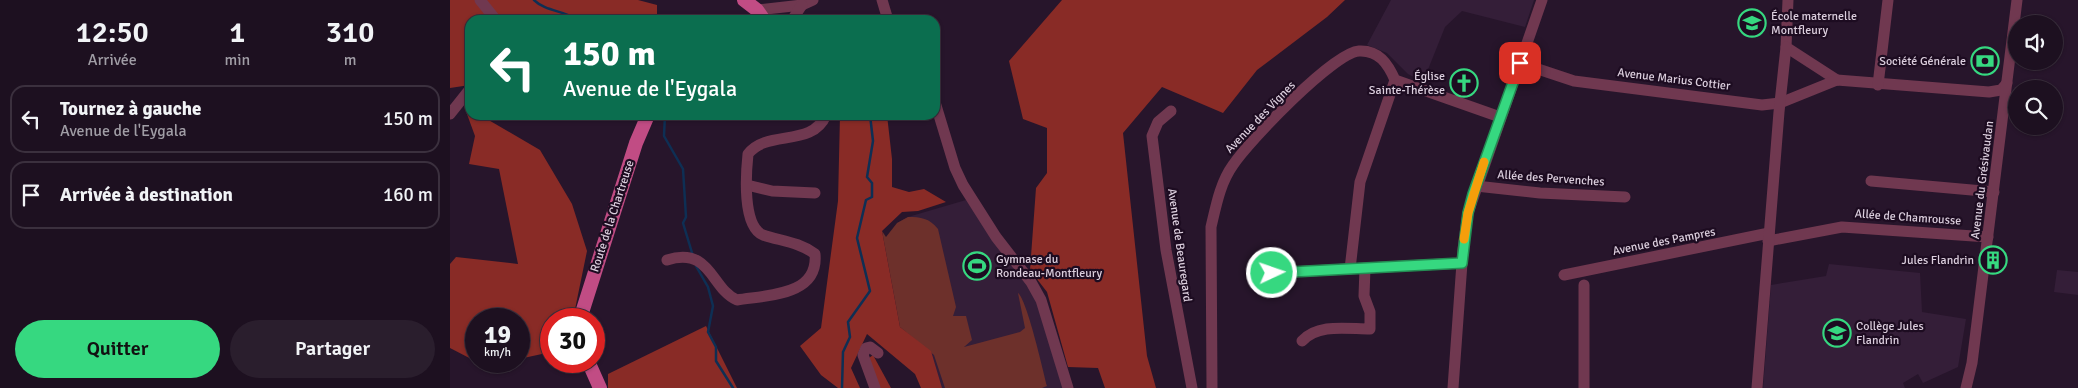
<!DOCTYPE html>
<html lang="fr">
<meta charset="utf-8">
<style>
:root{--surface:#1d1020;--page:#2a1e2d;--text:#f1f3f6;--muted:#a09da5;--line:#3b303e;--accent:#36d880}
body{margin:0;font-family:Signika,sans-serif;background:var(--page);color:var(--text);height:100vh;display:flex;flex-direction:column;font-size:19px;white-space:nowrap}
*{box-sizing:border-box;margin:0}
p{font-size:16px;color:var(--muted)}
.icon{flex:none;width:28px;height:28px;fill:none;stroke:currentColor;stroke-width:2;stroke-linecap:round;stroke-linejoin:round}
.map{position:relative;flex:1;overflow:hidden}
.drawer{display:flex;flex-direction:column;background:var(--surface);width:450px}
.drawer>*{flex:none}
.guide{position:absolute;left:15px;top:15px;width:475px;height:105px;border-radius:15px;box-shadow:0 1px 4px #0004,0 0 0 1px var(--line);background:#0b6e4f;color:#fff;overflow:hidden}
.buttons{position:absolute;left:1558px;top:15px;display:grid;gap:10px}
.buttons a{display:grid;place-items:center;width:55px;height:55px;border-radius:50%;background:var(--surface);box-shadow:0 1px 4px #0004,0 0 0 1px var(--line);font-size:25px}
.speed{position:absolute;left:15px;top:308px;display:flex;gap:10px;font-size:25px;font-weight:700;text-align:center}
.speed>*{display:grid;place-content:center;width:65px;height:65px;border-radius:50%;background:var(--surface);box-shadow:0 1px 4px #0004,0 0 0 1px var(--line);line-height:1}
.speed small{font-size:12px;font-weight:400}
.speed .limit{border:8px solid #d22;background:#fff;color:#111}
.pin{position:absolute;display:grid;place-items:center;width:42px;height:42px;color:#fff;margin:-21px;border-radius:10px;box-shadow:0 2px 8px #0006}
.me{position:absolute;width:55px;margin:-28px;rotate:87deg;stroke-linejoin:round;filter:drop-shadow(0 0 4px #0008)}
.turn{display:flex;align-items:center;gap:18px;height:105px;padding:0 15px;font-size:22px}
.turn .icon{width:65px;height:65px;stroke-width:2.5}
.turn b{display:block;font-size:35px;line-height:42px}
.eta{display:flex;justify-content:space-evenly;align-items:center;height:85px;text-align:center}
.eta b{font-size:30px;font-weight:600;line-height:35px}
.button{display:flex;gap:10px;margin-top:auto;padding:10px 15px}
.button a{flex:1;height:58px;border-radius:30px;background:var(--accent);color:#111;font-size:20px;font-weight:600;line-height:58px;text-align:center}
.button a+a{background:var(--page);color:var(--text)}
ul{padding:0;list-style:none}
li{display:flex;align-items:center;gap:15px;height:68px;margin:0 10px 8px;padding:0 5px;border:2px solid var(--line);border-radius:15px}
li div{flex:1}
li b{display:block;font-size:19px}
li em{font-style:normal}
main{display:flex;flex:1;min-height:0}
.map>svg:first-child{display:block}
</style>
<main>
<section class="drawer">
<div class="eta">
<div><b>12:50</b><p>Arrivée</p></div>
<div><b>1</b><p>min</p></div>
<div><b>310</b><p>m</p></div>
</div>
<ul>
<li><svg class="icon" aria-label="left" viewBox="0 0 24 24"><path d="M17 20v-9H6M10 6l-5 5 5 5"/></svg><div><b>Tournez à gauche</b><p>Avenue de l'Eygala</p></div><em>150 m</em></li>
<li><svg class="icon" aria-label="arrive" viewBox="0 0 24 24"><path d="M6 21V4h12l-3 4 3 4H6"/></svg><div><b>Arrivée à destination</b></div><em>160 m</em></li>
</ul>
<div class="button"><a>Quitter</a><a>Partager</a></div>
</section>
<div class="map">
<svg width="1628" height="388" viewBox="0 0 1628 388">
<rect width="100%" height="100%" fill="#27152b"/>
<!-- built -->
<g fill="#341e38">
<polygon points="941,0 1084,0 1075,27 1012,11 995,27 973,82 958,74 937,53 917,45"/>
<polygon points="516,200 585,294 616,388 481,388 447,223 458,217"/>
<polygon points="1379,264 1470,273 1472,312 1516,319 1508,367 1473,383 1468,374 1453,383 1455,388 1313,388 1321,285 1376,276"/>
<polygon points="1607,270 1628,272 1628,295 1604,292"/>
</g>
<!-- green -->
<path fill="#6d302b" d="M458 217C471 217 479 218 488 229L506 307 503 316H516L522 340 514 347 570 332 575 328 568 293C577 300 593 370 597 386L592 388H495L484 355 450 327 432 231 436 237 447 223Z"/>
<!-- forest -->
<g fill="#892b26">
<polygon points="0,0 188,0 207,5 207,20 20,20 20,85 0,88"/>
<polygon points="612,0 895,0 877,17 807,70 773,113 712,87 673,133 697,356 706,388 655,388 648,368 618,367 597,292 580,270 586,188 597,173 597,128 573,119 559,61"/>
<polygon points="14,106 20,109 20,115 30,115 90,150 122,204 137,251 123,319 101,319 101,352 69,359 69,319 26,319 26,361 49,361 29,363 0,348 0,264 6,257 68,264 49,169 19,164 25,136"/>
<polygon points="390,115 437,115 442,159 442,187 459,192 474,189 496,202 468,211 452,212 432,231 450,327 481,351 492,388 471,388 465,374 417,334 401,368 410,388 388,388 371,375 350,346 371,328 388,201"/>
<polygon points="256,326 287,388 158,388 158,374"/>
<polygon points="423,355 441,388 429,388 419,358"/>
</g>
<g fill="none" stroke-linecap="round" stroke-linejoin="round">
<!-- stream -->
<g stroke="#0e2f54" stroke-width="2.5">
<path d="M84 0C96 12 114 10 128 20"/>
<polyline points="215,115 214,136 233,169 236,217 233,223 243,256"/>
<polyline points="246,266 258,287 263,306 258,332 266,347 266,361 283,388"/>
<polyline points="392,388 393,352 400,337 398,322 420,291 407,238 416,200 422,197 422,183 417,177 423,141 420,115"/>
</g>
<!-- minor -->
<g stroke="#703850" stroke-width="11">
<polyline points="30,0 46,20"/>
<polyline points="432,0 438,20"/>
<polyline points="1338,0 1336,47 1387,80"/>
<polyline points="307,10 352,5 363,0"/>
<polyline points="342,20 352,5"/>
<polyline points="1070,63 1124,81 1312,105 1330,103 1387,80 1539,92 1551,90 1557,83"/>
<polyline points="1428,85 1438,0"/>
<polyline points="485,102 505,168 513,185 546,237 581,282 591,300 618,388"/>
<polyline points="721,111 708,122 702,136 716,250 742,388"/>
<polyline points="0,114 20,89"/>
<polyline points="1421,181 1544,192"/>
<polyline points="297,185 322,191 365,193"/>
<polyline points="1026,186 1090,193 1175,197"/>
<polyline points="1318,241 1392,227 1538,237"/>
<path d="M217 260C261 246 261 289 287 300 317 295 369 296 365 254 349 242 331 241 313 235 292 226 296 173 298 154 317 129 362 148 376 115"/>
<polyline points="900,269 910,182 945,80"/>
<polyline points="822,273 1011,263"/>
<polyline points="1114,275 1319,233"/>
<path d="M852 341C868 323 898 329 920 329V312L914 296 915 268"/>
<polyline points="425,388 413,355 416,348 420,347 428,353"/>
<path d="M762 388 761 227C766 206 770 183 783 165 799 141 883 53 909 51 929 50 938 64 945 80L1050 117"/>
<polyline points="1003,388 1013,249 1018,213 1092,0"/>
<polyline points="1134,388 1134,285"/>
<polyline points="1307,388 1329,112 1336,47"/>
<polyline points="1516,388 1522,363 1567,0"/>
</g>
<!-- major -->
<g stroke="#c14c84" stroke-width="14">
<polyline points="294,0 307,10 314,20"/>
<polyline points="130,319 186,143 198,115"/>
<polyline points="138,361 150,388"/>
</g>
</g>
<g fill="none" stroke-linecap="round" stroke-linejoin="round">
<!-- route casing -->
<g stroke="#238c53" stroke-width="12">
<polyline id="route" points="822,273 1012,263 1018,213 1023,194 1070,63"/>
</g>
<!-- route -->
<use href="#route" stroke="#36d880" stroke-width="9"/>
<!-- slow -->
<polyline stroke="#f59e0b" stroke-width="9" points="1014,239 1018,213 1034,162"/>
</g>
<!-- icons -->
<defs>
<g id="school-ring" transform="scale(1.4375)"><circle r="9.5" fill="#1d0c21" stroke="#36d880" stroke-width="1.5"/><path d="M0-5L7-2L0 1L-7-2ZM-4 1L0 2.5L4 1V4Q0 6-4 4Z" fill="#36d880"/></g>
<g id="bank-ring" transform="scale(1.4375)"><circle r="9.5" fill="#1d0c21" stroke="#36d880" stroke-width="1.5"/><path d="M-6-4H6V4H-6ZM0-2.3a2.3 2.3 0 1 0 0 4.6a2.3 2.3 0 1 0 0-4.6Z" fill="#36d880"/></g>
<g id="church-ring" transform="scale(1.4375)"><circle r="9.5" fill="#1d0c21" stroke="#36d880" stroke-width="1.5"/><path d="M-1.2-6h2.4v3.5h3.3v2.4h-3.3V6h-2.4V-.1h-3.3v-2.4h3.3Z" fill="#36d880"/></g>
<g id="building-ring" transform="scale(1.4375)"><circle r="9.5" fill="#1d0c21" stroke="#36d880" stroke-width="1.5"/><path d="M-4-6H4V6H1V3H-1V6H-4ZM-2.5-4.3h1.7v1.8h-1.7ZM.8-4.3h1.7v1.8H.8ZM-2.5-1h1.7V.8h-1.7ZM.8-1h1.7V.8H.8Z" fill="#36d880"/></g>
<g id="stadium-ring" transform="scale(1.4375)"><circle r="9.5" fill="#1d0c21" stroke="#36d880" stroke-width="1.5"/><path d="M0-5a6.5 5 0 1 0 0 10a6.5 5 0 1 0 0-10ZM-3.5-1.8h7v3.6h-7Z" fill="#36d880"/></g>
</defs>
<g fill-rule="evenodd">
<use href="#school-ring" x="1302" y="23"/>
<use href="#bank-ring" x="1535" y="61"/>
<use href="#church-ring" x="1014" y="83"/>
<use href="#building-ring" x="1543" y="260"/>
<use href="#stadium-ring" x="527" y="266"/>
<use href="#school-ring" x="1387" y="333"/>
</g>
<g text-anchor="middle" stroke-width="4.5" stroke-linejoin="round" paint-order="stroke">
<!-- poi labels -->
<g font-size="12" fill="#dbcedd" stroke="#1d0c21" text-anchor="start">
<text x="1321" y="20">École maternelle<tspan x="1321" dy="14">Montfleury</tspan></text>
<text x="1516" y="65" text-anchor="end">Société Générale</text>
<text x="995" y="80" text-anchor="end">Église<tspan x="995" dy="14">Sainte-Thérèse</tspan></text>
<text x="546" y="263">Gymnase du<tspan x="546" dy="14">Rondeau-Montfleury</tspan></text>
<text x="1524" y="264" text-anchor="end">Jules Flandrin</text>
<text x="1406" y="330">Collège Jules<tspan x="1406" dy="14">Flandrin</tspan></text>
</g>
<!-- street labels -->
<g font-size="12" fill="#dbcedd" stroke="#1d0c21">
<text transform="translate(1224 79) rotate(7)" y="4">Avenue Marius Cottier</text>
<text transform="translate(810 117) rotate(-46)" y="4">Avenue des Vignes</text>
<text transform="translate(1101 178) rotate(4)" y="4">Allée des Pervenches</text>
<text transform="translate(1532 180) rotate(-83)" y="4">Avenue du Grésivaudan</text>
<text transform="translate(162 216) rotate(-72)" y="4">Route de la Chartreuse</text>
<text transform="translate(1458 217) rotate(4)" y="4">Allée de Chamrousse</text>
<text transform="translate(1214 241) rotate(-11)" y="4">Avenue des Pampres</text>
<text transform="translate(730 245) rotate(82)" y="4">Avenue de Beauregard</text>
</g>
</g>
</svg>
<div class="buttons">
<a><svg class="icon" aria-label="sound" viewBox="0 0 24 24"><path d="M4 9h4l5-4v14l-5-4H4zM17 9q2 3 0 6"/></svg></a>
<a><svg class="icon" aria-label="search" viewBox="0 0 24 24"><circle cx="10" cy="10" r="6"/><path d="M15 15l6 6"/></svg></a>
</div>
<div class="speed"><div>19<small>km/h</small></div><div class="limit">30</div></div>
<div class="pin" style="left:1070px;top:63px;background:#d93025"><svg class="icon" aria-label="arrive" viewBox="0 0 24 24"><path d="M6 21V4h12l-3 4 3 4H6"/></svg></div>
<svg class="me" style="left:822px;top:273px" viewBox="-20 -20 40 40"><circle r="17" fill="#36d880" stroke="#fff" stroke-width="3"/><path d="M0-11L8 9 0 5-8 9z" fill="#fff"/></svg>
<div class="guide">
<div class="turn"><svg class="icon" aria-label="left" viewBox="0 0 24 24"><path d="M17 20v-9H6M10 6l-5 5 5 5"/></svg><div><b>150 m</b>Avenue de l'Eygala</div></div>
</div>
</div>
</main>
